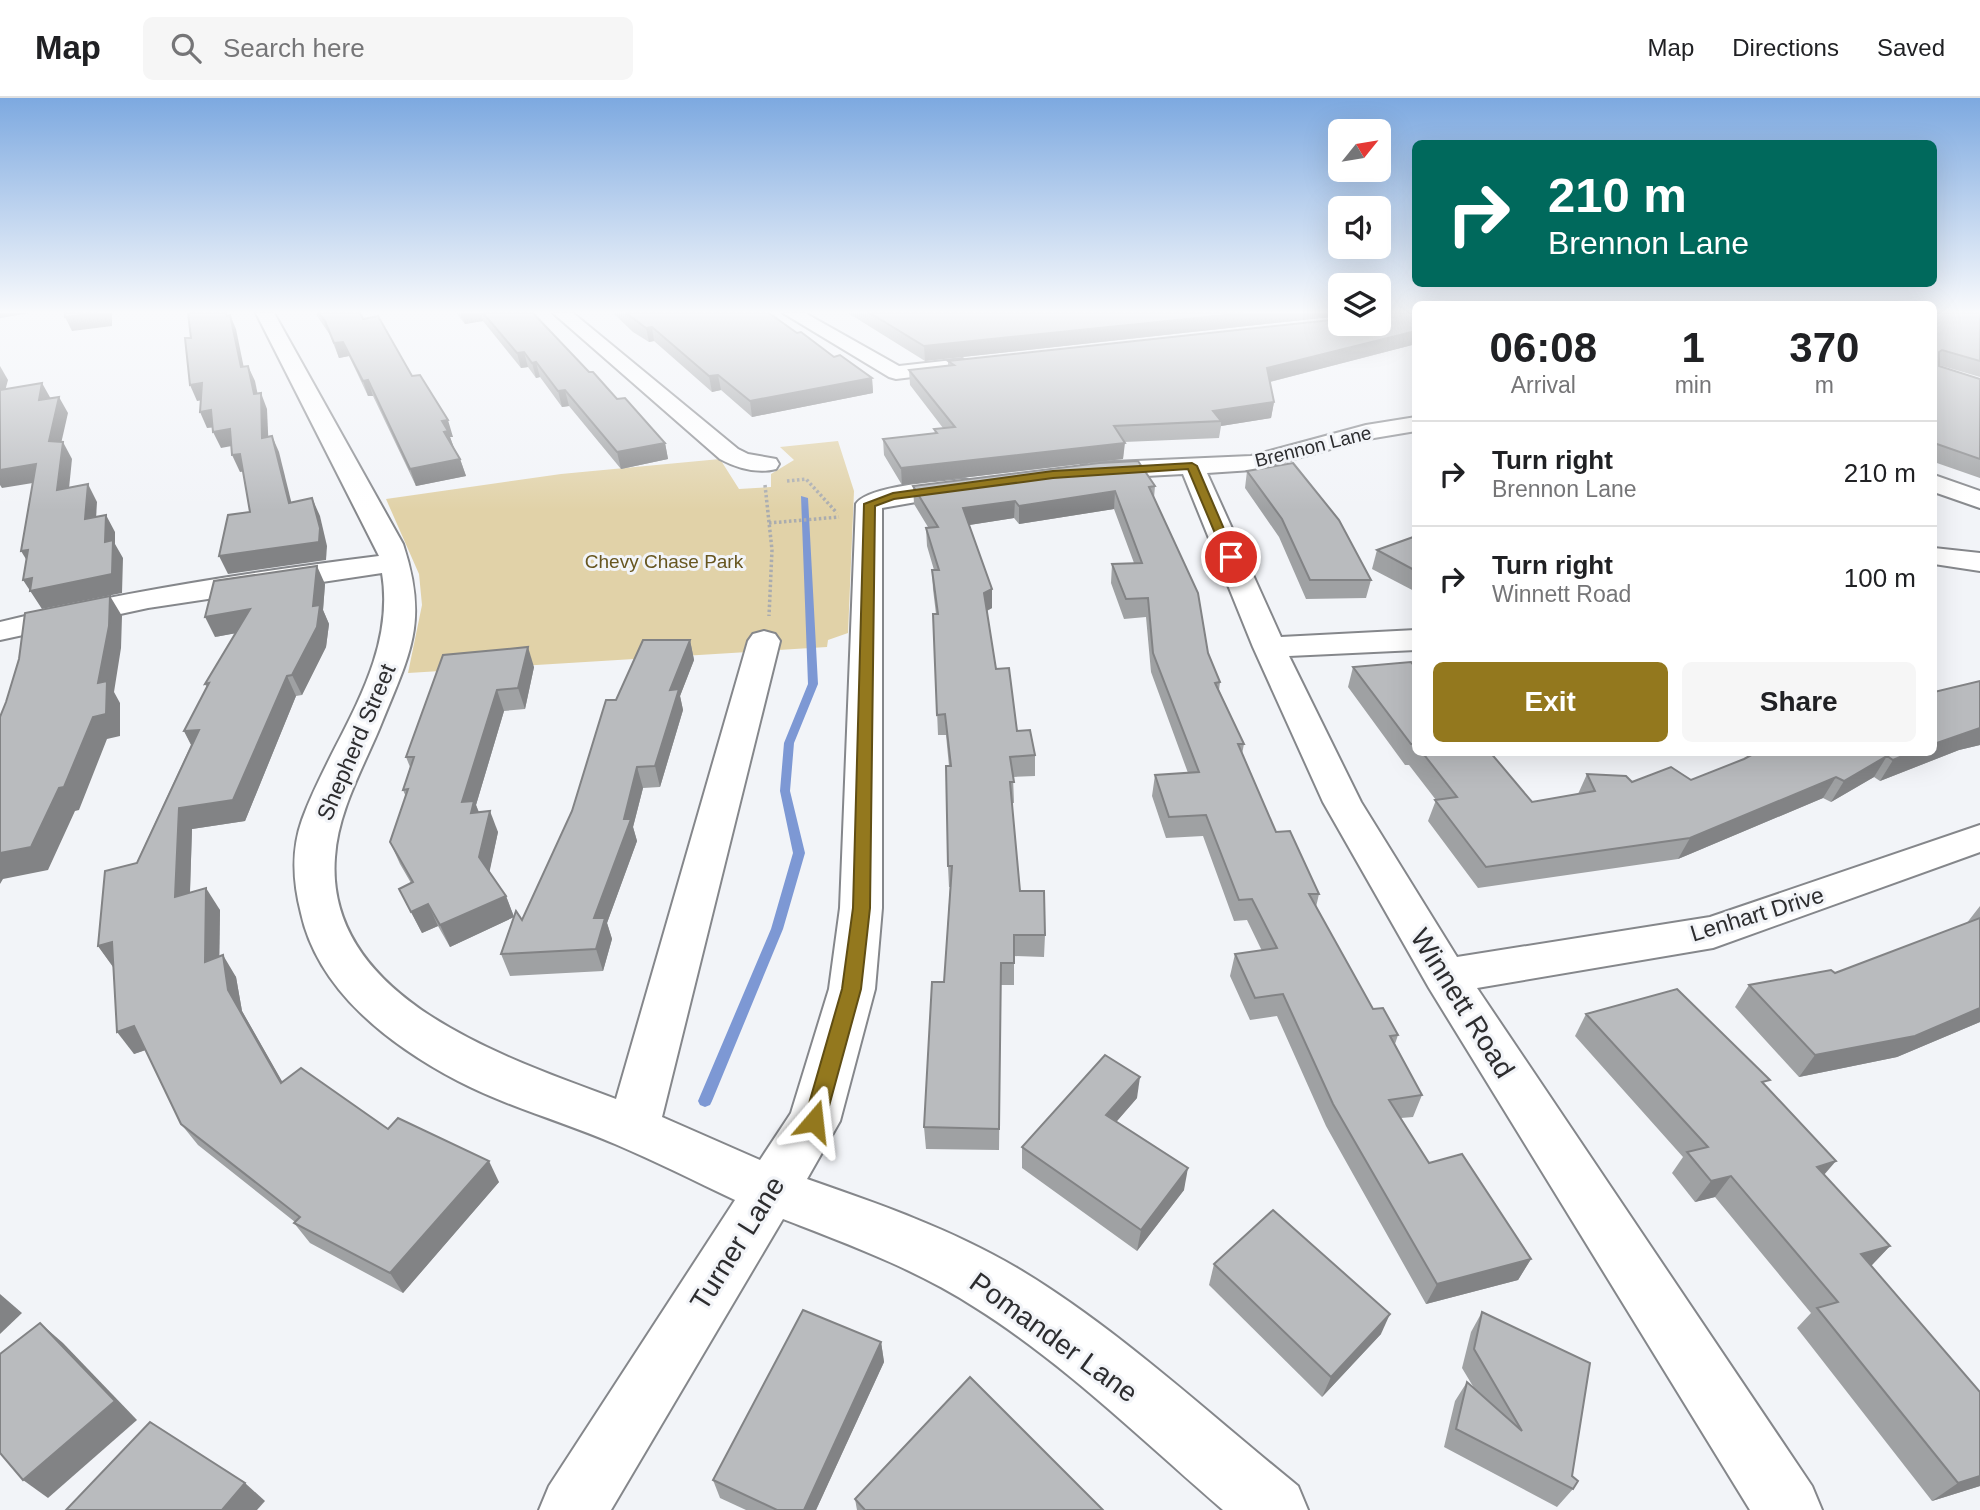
<!DOCTYPE html>
<style>
:root{--surface:#fff;--page:#f6f6f6;--text:#202124;--muted:#757577;--line:#e0e0e0;--accent:#93781e}
body{margin:0;font-family:Arial,sans-serif;background:var(--page);color:var(--text);height:100vh;display:flex;flex-direction:column;font-size:26px;white-space:nowrap}
*{box-sizing:border-box;margin:0}
p{font-size:23px;color:var(--muted)}
.icon{flex:none;width:38px;height:38px;fill:none;stroke:currentColor;stroke-width:2;stroke-linecap:round;stroke-linejoin:round}
.map{position:relative;flex:1;overflow:hidden}
.drawer{position:absolute;left:1412px;top:203px;width:525px;height:455px;display:flex;flex-direction:column;background:var(--surface);border-radius:10px;box-shadow:0 7px 28px #0002}
.drawer>*{flex:none}
.hud{position:absolute;left:1412px;top:42px;width:525px;height:147px;border-radius:10px;box-shadow:0 7px 28px #0002;background:#00695c;color:#fff;overflow:hidden}
.needle{width:46px;rotate:60deg}
.tools{position:absolute;left:1328px;top:21px;display:grid;gap:14px}
.tools a{display:grid;place-items:center;width:63px;height:63px;border-radius:10px;background:var(--surface);box-shadow:0 7px 28px #0002;font-size:35px}
.pin{position:absolute;display:grid;place-items:center;width:60px;height:60px;color:#fff;margin:-30px;border:4px solid #fff;border-radius:50%;box-shadow:0 2px 7px #0007}
.me{position:absolute;width:77px;margin:-38px;rotate:17deg;stroke-linejoin:round;filter:drop-shadow(0 0 5px #0008)}
.turn{display:flex;align-items:center;gap:24px;height:147px;padding:0 21px;font-size:32px}
.turn .icon{width:91px;height:91px;stroke-width:2.5}
.turn b{display:block;font-size:49px;line-height:60px}
.eta{display:flex;justify-content:space-evenly;align-items:center;height:119px;text-align:center}
.eta b{font-size:42px;font-weight:600;line-height:49px}
.button{display:flex;gap:14px;margin-top:auto;padding:14px 21px}
.button a{flex:1;height:80px;border-radius:10px;background:var(--accent);color:#fff;font-size:28px;font-weight:600;line-height:80px;text-align:center}
.button a+a{background:var(--page);color:var(--text)}
ul{padding:0;list-style:none}
li{display:flex;align-items:center;gap:21px;height:105px;padding:0 21px;border-top:2px solid var(--line)}
li div{flex:1}
li b{display:block;font-size:26px}
li em{font-style:normal}
header{display:flex;align-items:center;gap:42px;box-sizing:border-box;height:98px;padding:0 35px;background:var(--surface);border-bottom:2px solid var(--line)}
header strong{font-size:33px}
nav{display:flex;gap:38px;margin-inline-start:auto;font-size:24px}
.search{width:490px;height:63px;background:var(--page);display:flex;align-items:center;gap:18px;box-sizing:border-box;padding:0 24px;border-radius:10px;color:var(--muted);font-size:26px}
.map>svg:first-child{display:block}
</style>
<header>
<strong>Map</strong>
<div class="search"><svg class="icon" aria-label="search" viewBox="0 0 24 24"><circle cx="10" cy="10" r="6"/><path d="M15 15l6 6"/></svg>Search here</div>
<nav><a>Map</a><a>Directions</a><a>Saved</a></nav>
</header>
<div class="map">
<svg width="1980" height="1412" viewBox="0 0 1980 1412">
<rect width="100%" height="100%" fill="#f2f4f8"/>
<!-- green -->
<polygon fill="#e1d2a8" points="838,343 854,393 848,535 828,542 827,549 408,575 422,507 419,476 386,401 561,376 720,361 739,391 771,389 771,376 794,362 780,349"/>
<g fill="none" stroke-linecap="round" stroke-linejoin="round">
<!-- stream -->
<polygon fill="#7d98d4" fill-rule="evenodd" points="801,398 808,400 818,586 794,645 790,693 805,755 783,831 712,1003 710,1007 705,1009 700,1007 698,1003 771,831 793,755 780,693 784,645 808,586"/>
<!-- minor casing -->
<g stroke="#85878b" stroke-width="4">
<g id="minor">
<path d="M256 215H274L403 446C429 525 410 555 380 629 363 670 338 713 335 759 324 902 510 961 616 1001L748 543 753 536 764 533 775 536 780 543 662 1019 760 1062 791 1015 829 891 840 810 856 406C869 387 940 384 964 381L973 384 977 389 973 394 882 410V810L875 891 840 1023 807 1081C879 1106 951 1131 1017 1170 1115 1228 1209 1316 1298 1388L1308 1412H1223C1143 1343 1065 1266 976 1210 916 1171 850 1147 783 1121L611 1412H539L549 1388 735 1102C695 1083 655 1063 615 1046 564 1024 508 1009 458 983 391 948 318 893 301 815 293 784 291 753 302 722 331 641 397 566 382 475L148 510 0 542V524C125 493 251 474 379 458Z"/>
<path d="M553 215H573L738 351 748 356 776 361 779 366 776 371C757 376 737 370 720 361Z"/>
<polygon points="783,215 805,215 899,268 962,261 972,267 962,273 896,281 889,279"/>
<polygon points="1416,319 1416,333 1368,341 1252,372 1207,375 1281,539 1416,532 1416,552 1289,558 1361,704 1457,859 1710,819 1980,727 1980,754 1713,850 1477,890 1812,1388 1822,1412 1750,1412 1429,890 1323,704 1253,549 1183,376 1090,381 1081,378 1077,373 1081,368 1090,365 1251,358 1366,327"/>
<polygon points="1934,377 1980,393 1980,410 1934,394"/>
<polygon points="1934,450 1980,455 1980,473 1934,466"/>
</g>
</g>
<!-- path -->
<g stroke="#aaacaf" stroke-width="3.5" stroke-dasharray="2.5 2.5" stroke-linecap="butt">
<polyline points="787,383 806,381 837,415"/>
<polyline points="765,387 772,452 769,518"/>
<polyline points="769,425 839,419"/>
</g>
<!-- minor -->
<use href="#minor" fill="#fff" fill-rule="evenodd"/>
</g>
<!-- wall -->
<g fill="#9fa1a3">
<polygon points="315,215 360,215 363,221 412,278 453,339 450,339 454,350 460,361 466,378 416,388 373,298 368,298 349,258 339,260 330,237"/>
<polygon points="456,215 533,215 589,274 617,301 665,345 668,361 621,371 569,308 562,309 540,279 536,280 528,269 521,270 483,223 465,226"/>
<polygon points="613,215 769,215 797,235 834,259 872,280 873,295 752,319 721,292 712,294 654,243 649,244 633,234"/>
<polygon points="848,215 1340,215 1340,220 1340,218 925,263"/>
<polygon points="1416,215 1416,246 1270,284 1274,304 1271,320 1221,328 1219,340 1124,344 1123,361 902,387 884,357 883,341 935,335 934,331 943,330 910,287 909,272 948,268 948,263"/>
<polygon points="1934,215 1980,215 1980,279 1939,267 1939,268 1980,281 1980,380 1934,364"/>
<polygon points="1247,373 1371,482 1366,500 1306,501 1279,439 1245,390"/>
<polygon points="913,388 1155,388 1154,400 1208,555 1220,584 1219,592 1244,646 1242,656 1276,734 1319,796 1316,809 1373,911 1398,937 1395,946 1422,997 1413,1019 1401,1020 1429,1065 1531,1161 1518,1182 1426,1206 1326,1028 1277,918 1250,922 1230,878 1235,856 1262,853 1247,822 1234,823 1203,738 1166,740 1152,698 1155,677 1188,675 1151,574 1146,519 1124,521 1111,485 1112,466 1134,465 1114,411 1019,426 1014,420 969,427 992,510 987,513 996,571 1017,633 1035,657 1035,678 1013,679 1014,705 1012,705 1020,793 1045,837 1044,859 1014,858 1014,887 1001,887 999,1052 926,1051 924,1029 944,884 950,789 949,789 948,768 949,668 946,637 938,637 933,516 936,516 933,491 932,472 934,472 927,448 926,430 928,429 914,406"/>
<polygon points="1416,438 1416,494 1372,471 1377,452"/>
<polygon points="325,486 323,512 329,526 326,549 302,597 296,598 245,723 192,731 190,795 220,812 219,858 236,879 242,913 282,984 388,1031 499,1084 403,1195 310,1145 294,1125 295,1124 198,1047 181,1026 146,952 134,956 113,869 98,848 191,647 184,633 207,590 205,586 236,535 215,539"/>
<polygon points="690,542 694,562 680,598 683,612 660,689 643,690 633,729 637,743 607,825 612,841 603,873 510,878 501,856 514,819 450,849 438,828 422,835 399,791 411,785 400,766 390,744 406,699 403,692 410,669 406,659 443,557 534,569 525,611 504,613 476,707 479,714 498,734 489,774 506,798 514,819 522,822 572,713"/>
<polygon points="1353,569 1416,570 1416,654 1490,654 1532,704 1578,696 1587,676 1632,684 1691,682 1980,583 1980,647 1959,652 1880,683 1874,679 1831,704 1823,700 1678,761 1478,790 1428,723 1436,702 1409,667 1405,667 1348,589"/>
<polygon points="1980,808 1980,924 1897,959 1799,979 1735,909 1749,887 1835,875 1966,826"/>
<polygon points="1586,916 1766,988 1824,1077 1890,1148 1871,1168 1980,1294 1980,1388 1932,1403 1797,1230 1811,1215 1715,1099 1695,1104 1672,1075 1683,1059 1575,938"/>
<polygon points="1137,1000 1116,1024 1184,1092 1137,1153 1022,1070 1022,1049"/>
<polygon points="1214,1166 1381,1236 1322,1299 1209,1187"/>
<polygon points="1482,1214 1572,1378 1573,1391 1557,1409 1444,1349 1455,1303 1467,1284 1474,1290 1462,1270 1471,1234"/>
<polygon points="881,1244 884,1264 816,1412 746,1412 720,1400 713,1382"/>
<polygon points="855,1401 1103,1412 857,1412"/>
</g>
<!-- shaded-wall -->
<g fill="#828385">
<polygon points="0,215 30,215 0,220"/>
<polygon points="98,215 112,215 112,228 72,233 65,219"/>
<polygon points="461,215 480,215 483,223 465,226"/>
<polygon points="1246,215 1340,215 1340,218 925,263 924,248"/>
<polygon points="230,217 236,231 247,285 241,269"/>
<polygon points="652,229 654,243 649,244 646,230"/>
<polygon points="1416,233 1416,246 1265,285 1267,270"/>
<polygon points="343,244 349,258 339,260 334,245"/>
<polygon points="524,254 528,269 521,270 517,255"/>
<polygon points="536,264 540,279 536,280 532,265"/>
<polygon points="0,268 8,282 1,308 0,306"/>
<polygon points="248,268 255,283 261,312 254,296"/>
<polygon points="718,277 721,292 712,294 709,278"/>
<polygon points="872,280 873,295 752,319 750,303"/>
<polygon points="368,282 373,298 368,298 363,283"/>
<polygon points="42,285 51,301 39,302"/>
<polygon points="202,285 209,301 197,303 190,287"/>
<polygon points="565,292 569,308 562,309 558,293"/>
<polygon points="261,295 267,311 269,356 262,340"/>
<polygon points="59,299 68,315 58,359 49,343"/>
<polygon points="1274,304 1271,320 1221,328 1221,323 1213,313"/>
<polygon points="211,312 218,329 207,330 200,314"/>
<polygon points="448,322 453,339 450,339 454,350 444,334 442,323"/>
<polygon points="230,331 237,347 221,350 213,334"/>
<polygon points="272,338 279,354 296,423 289,405"/>
<polygon points="63,344 72,361 67,410 57,392"/>
<polygon points="665,345 668,361 621,371 617,354"/>
<polygon points="1125,345 1123,361 902,387 901,370"/>
<polygon points="240,356 247,373 240,374 232,357"/>
<polygon points="460,361 466,378 416,388 410,371"/>
<polygon points="36,366 45,383 2,390 0,387 0,372"/>
<polygon points="88,386 97,404 95,438 85,421"/>
<polygon points="1115,393 1114,411 1019,426 1019,408"/>
<polygon points="312,400 320,418 327,448 326,462 228,476 219,458"/>
<polygon points="1015,403 1014,420 963,428 963,410"/>
<polygon points="106,417 115,434 115,446 123,460 122,495 42,511 23,482 105,444"/>
<polygon points="28,452 32,471 21,453"/>
<polygon points="317,468 325,486 323,512 329,526 326,549 302,597 292,577 313,508"/>
<polygon points="992,491 992,510 984,514 984,495"/>
<polygon points="110,498 122,518 121,550 114,594 120,605 120,638 107,641 79,712 75,713 48,772 3,781 0,786 0,755 98,585"/>
<polygon points="250,511 259,531 215,539 205,519"/>
<polygon points="690,542 694,562 680,598 683,612 660,689 655,668 670,592"/>
<polygon points="528,549 534,569 525,611 518,590"/>
<polygon points="287,578 296,598 245,723 192,731 189,821 175,799 179,710"/>
<polygon points="497,592 504,613 476,707 482,724 479,737 462,704"/>
<polygon points="1980,630 1980,647 1959,652 1880,683 1893,662 1912,654 1934,654 1934,646"/>
<polygon points="199,632 195,654 184,633"/>
<polygon points="1887,658 1874,679 1831,704 1844,683"/>
<polygon points="637,669 643,690 633,729 637,743 607,825 612,841 603,873 596,851 594,820 624,721"/>
<polygon points="1836,679 1823,700 1678,761 1690,740"/>
<polygon points="490,713 498,734 488,781 479,759"/>
<polygon points="206,790 220,812 219,885 205,864"/>
<polygon points="506,798 514,819 450,849 440,827"/>
<polygon points="428,806 438,828 422,835 411,814"/>
<polygon points="112,844 114,870 98,848"/>
<polygon points="223,857 236,879 242,913 295,1006 281,985 228,892"/>
<polygon points="1980,910 1980,924 1897,959 1799,979 1815,957"/>
<polygon points="134,928 151,950 134,956 117,934"/>
<polygon points="1140,979 1137,1000 1104,1038 1106,1017"/>
<polygon points="489,1063 499,1084 403,1195 390,1175"/>
<polygon points="1836,1063 1817,1085 1817,1069"/>
<polygon points="1188,1070 1184,1092 1137,1153 1141,1132"/>
<polygon points="1731,1078 1715,1099 1695,1104 1711,1083"/>
<polygon points="1890,1148 1870,1169 1861,1156"/>
<polygon points="1531,1161 1518,1182 1426,1206 1437,1186"/>
<polygon points="0,1196 22,1215 0,1236"/>
<polygon points="1390,1216 1381,1236 1322,1299 1331,1279"/>
<polygon points="40,1225 63,1245 137,1322 48,1400 23,1382"/>
<polygon points="881,1244 884,1264 816,1412 804,1412"/>
<polygon points="1980,1378 1980,1388 1932,1403 1958,1385"/>
<polygon points="245,1385 265,1403 257,1412 222,1412"/>
</g>
<!-- building -->
<g fill="#b9bbbe" stroke="#828385" stroke-width="2">
<polygon points="65,215 98,215 65,219"/>
<polygon points="188,215 226,215 227,218 230,217 241,269 248,268 254,296 261,295 262,340 272,338 289,405 312,400 320,430 319,444 219,458 228,417 250,414 240,356 232,357 230,331 213,334 211,312 200,314 202,285 190,287 185,240 191,240"/>
<polygon points="319,215 360,215 363,221 378,218 412,278 420,277 448,322 442,323 448,333 444,334 460,361 410,371 368,282 363,283 343,244 334,245 325,223"/>
<polygon points="483,215 533,215 589,274 593,274 617,301 625,300 665,345 617,354 565,292 558,293 536,264 532,265 524,254 517,255"/>
<polygon points="626,215 769,215 797,235 801,234 834,259 840,257 872,280 750,303 718,277 709,278 652,229 646,230"/>
<polygon points="870,215 1246,215 924,248"/>
<polygon points="1379,215 1416,215 1416,233 1267,270 1274,304 1213,313 1221,323 1114,328 1125,345 901,370 883,341 937,335 934,331 955,329 909,272 954,267 948,263 1340,221 1340,226 1379,226"/>
<polygon points="1934,215 1980,215 1980,263 1942,252 1939,254 1939,268 1980,281 1980,361 1934,345"/>
<polygon points="42,285 39,302 59,299 49,343 63,344 57,392 88,386 85,421 106,417 105,444 113,442 112,476 30,493 32,480 23,482 28,452 21,453 36,366 0,372 0,292"/>
<polygon points="1138,363 1155,388 1149,389 1198,495 1208,555 1220,584 1215,585 1244,646 1238,646 1276,734 1290,733 1319,796 1309,796 1373,911 1383,910 1398,937 1390,938 1422,997 1389,1002 1429,1065 1462,1056 1531,1161 1437,1186 1333,1006 1283,896 1255,900 1235,856 1277,850 1252,801 1239,802 1206,717 1169,719 1155,677 1199,674 1153,555 1148,500 1126,501 1112,466 1142,465 1115,393 1019,408 1015,403 963,410 992,491 984,495 996,571 1009,570 1017,633 1030,632 1035,657 1010,659 1014,684 1010,684 1020,793 1044,793 1045,837 1014,837 1014,865 1001,865 999,1031 924,1029 932,884 944,884 952,768 948,768 946,668 951,668 945,616 937,617 933,516 938,516 932,472 939,472 926,430 938,429 913,388 1099,365"/>
<polygon points="1293,365 1339,422 1371,482 1310,482 1282,421 1247,373"/>
<polygon points="1416,438 1416,473 1377,452"/>
<polygon points="317,468 313,508 320,507 317,529 292,577 287,578 233,702 179,710 175,799 206,790 205,864 223,857 228,892 281,985 301,970 388,1031 398,1020 489,1063 390,1175 294,1125 300,1119 181,1026 134,928 117,934 112,844 98,848 105,773 137,765 199,632 184,633 209,585 205,586 250,511 205,519 214,483"/>
<polygon points="110,498 109,528 98,585 107,583 106,616 93,619 64,689 59,690 31,749 0,755 0,619 6,604 19,561 25,515"/>
<polygon points="643,542 690,542 670,592 679,591 655,668 637,669 624,721 631,721 594,820 605,820 596,851 501,856 516,813 522,822 572,713 606,602 616,602"/>
<polygon points="528,549 518,590 497,592 462,704 474,703 471,715 490,713 479,759 506,798 440,827 428,806 411,814 399,791 413,784 390,744 408,691 403,692 414,659 406,659 443,557"/>
<polygon points="1411,564 1416,570 1416,647 1415,646 1411,646 1353,569"/>
<polygon points="1980,583 1980,630 1934,646 1934,594"/>
<polygon points="1422,654 1490,654 1532,704 1595,693 1587,676 1626,678 1632,684 1671,669 1691,682 1744,661 1757,654 1912,654 1893,662 1887,658 1844,683 1836,679 1690,740 1486,769 1435,702 1457,699"/>
<polygon points="1980,820 1980,910 1915,938 1815,957 1749,887 1831,872 1835,875"/>
<polygon points="1677,891 1770,982 1762,984 1836,1063 1817,1069 1890,1148 1861,1156 1980,1294 1980,1378 1958,1385 1817,1210 1838,1204 1731,1078 1711,1083 1687,1054 1708,1049 1586,916"/>
<polygon points="1105,957 1140,979 1106,1017 1188,1070 1141,1132 1022,1049"/>
<polygon points="1273,1112 1390,1216 1331,1279 1214,1166"/>
<polygon points="803,1212 881,1244 804,1412 777,1412 713,1382"/>
<polygon points="1482,1214 1590,1265 1572,1378 1578,1383 1573,1391 1456,1331 1467,1284 1522,1333 1474,1251"/>
<polygon points="40,1225 115,1303 23,1382 0,1355 0,1256"/>
<polygon points="970,1279 1103,1412 865,1412 855,1401"/>
<polygon points="150,1324 245,1385 222,1412 66,1412"/>
</g>
<!-- sky -->
<linearGradient id="sky" x2="0" y2="1"><stop stop-color="#7da9e0"/><stop offset="0.52" stop-color="#f9fafc"/><stop offset="1" stop-color="#f9fafc" stop-opacity="0"/></linearGradient>
<rect width="1980" height="412" fill="url(#sky)"/>
<!-- route -->
<polygon fill="#93781e" stroke="#604e14" stroke-width="2" points="1192,365 1197,368 1236,459 1235,461 1225,459 1188,371 1053,380 894,401 875,408 870,810 861,891 825,1023 822,1029 814,1032 807,1029 804,1023 842,891 853,810 864,406 893,395 1053,373"/>
<g text-anchor="middle" stroke-width="6" stroke-linejoin="round" paint-order="stroke">
<!-- far-street labels -->
<g font-size="19" fill="#2d2d2f" stroke="#f2f4f8">
<text transform="translate(1313 348) rotate(-14)" y="7">Brennon Lane</text>
</g>
<!-- far-park labels -->
<g font-size="19" fill="#675620" stroke="#f2f4f8">
<text x="664" y="470">Chevy Chase Park</text>
</g>
<!-- street labels -->
<g font-size="23" fill="#2d2d2f" stroke="#f2f4f8">
<text transform="translate(356 644) rotate(-67)" y="8">Shepherd Street</text>
<text transform="translate(1757 816) rotate(-17)" y="8">Lenhart Drive</text>
</g>
<!-- near-street labels -->
<g font-size="28" fill="#2d2d2f" stroke="#f2f4f8">
<text transform="translate(1463 905) rotate(58)" y="10">Winnett Road</text>
<text transform="translate(737 1145) rotate(-58)" y="10">Turner Lane</text>
<text transform="translate(1054 1239) rotate(36)" y="10">Pomander Lane</text>
</g>
</g>
</svg>
<div class="tools">
<a><svg class="needle" viewBox="-14 -14 28 28"><path d="M0-13l5 13h-10z" fill="#e53935"/><path d="M0 13l5-13h-10z" fill="#757577"/></svg></a>
<a><svg class="icon" aria-label="sound" viewBox="0 0 24 24"><path d="M4 9h4l5-4v14l-5-4H4zM17 9q2 3 0 6"/></svg></a>
<a><svg class="icon" aria-label="layers" viewBox="0 0 24 24"><path d="M12 4l9 5-9 5-9-5zM3 14l9 5 9-5"/></svg></a>
</div>
<div class="pin" style="left:1231px;top:459px;background:#d93025"><svg class="icon" aria-label="arrive" viewBox="0 0 24 24"><path d="M6 21V4h12l-3 4 3 4H6"/></svg></div>
<svg class="me" style="left:814px;top:1023px" viewBox="-20 -20 40 40"><path d="M0-17L14 15 0 8-14 15z" fill="#93781e" stroke="#fff" stroke-width="4"/></svg>
<div class="hud">
<div class="turn"><svg class="icon" aria-label="right" viewBox="0 0 24 24"><path d="M7 20v-9h11M14 6l5 5-5 5"/></svg><div><b>210 m</b>Brennon Lane</div></div>
</div>
<section class="drawer">
<div class="eta">
<div><b>06:08</b><p>Arrival</p></div>
<div><b>1</b><p>min</p></div>
<div><b>370</b><p>m</p></div>
</div>
<ul>
<li><svg class="icon" aria-label="right" viewBox="0 0 24 24"><path d="M7 20v-9h11M14 6l5 5-5 5"/></svg><div><b>Turn right</b><p>Brennon Lane</p></div><em>210 m</em></li>
<li><svg class="icon" aria-label="right" viewBox="0 0 24 24"><path d="M7 20v-9h11M14 6l5 5-5 5"/></svg><div><b>Turn right</b><p>Winnett Road</p></div><em>100 m</em></li>
</ul>
<div class="button"><a>Exit</a><a>Share</a></div>
</section>
</div>
